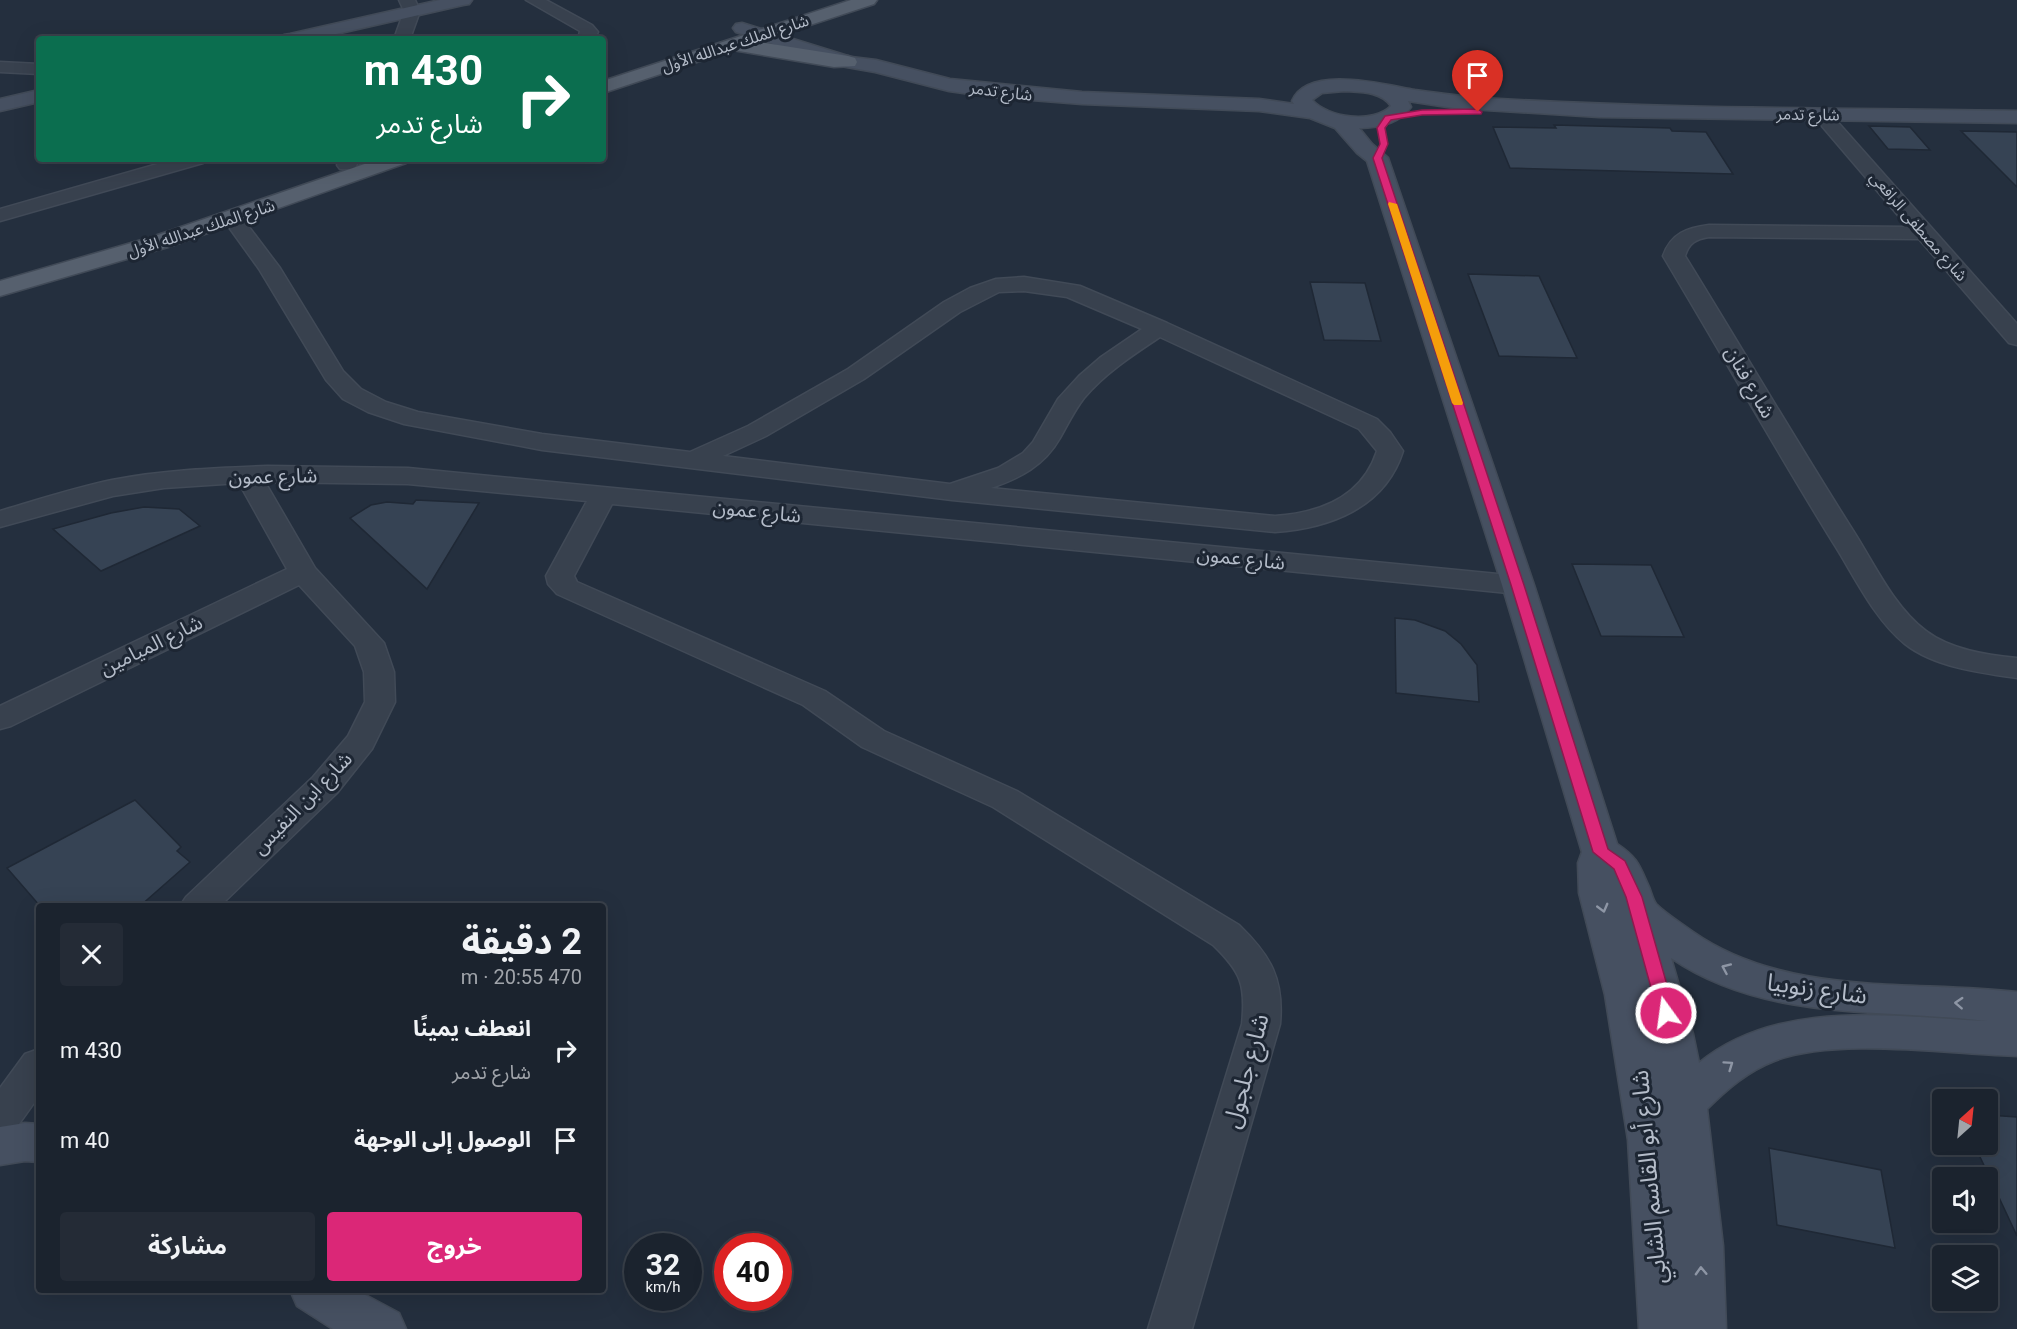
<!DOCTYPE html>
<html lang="ar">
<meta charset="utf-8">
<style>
:root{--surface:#1b232e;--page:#242b36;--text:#f1f3f6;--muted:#a0a4aa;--line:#39404a;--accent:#db2777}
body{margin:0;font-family:Roboto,"Noto Sans Arabic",sans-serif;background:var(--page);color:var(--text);direction:rtl;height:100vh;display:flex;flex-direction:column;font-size:22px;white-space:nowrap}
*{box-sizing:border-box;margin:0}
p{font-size:20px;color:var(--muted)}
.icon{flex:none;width:33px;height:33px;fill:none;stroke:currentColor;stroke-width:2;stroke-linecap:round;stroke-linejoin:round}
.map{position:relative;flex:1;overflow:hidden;direction:ltr}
.panel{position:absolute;left:36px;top:903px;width:570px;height:390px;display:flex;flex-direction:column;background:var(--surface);border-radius:6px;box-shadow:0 6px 24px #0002,0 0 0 2px var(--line);direction:rtl}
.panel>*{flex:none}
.hud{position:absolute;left:36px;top:36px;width:570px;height:126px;border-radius:6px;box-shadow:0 6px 24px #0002,0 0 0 2px var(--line);direction:rtl;background:#0b6e4f;color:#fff;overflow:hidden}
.needle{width:39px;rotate:27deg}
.controls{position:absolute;left:1932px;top:1089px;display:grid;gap:12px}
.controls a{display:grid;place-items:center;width:66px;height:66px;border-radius:6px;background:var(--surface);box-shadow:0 6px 24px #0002,0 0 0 2px var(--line);font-size:30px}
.speed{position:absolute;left:624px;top:1233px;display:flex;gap:12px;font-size:30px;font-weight:700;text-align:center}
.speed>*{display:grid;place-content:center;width:78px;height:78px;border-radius:50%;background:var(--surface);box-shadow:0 6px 24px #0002,0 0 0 2px var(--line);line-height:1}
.speed small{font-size:15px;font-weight:400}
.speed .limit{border:9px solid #d22;background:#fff;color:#111}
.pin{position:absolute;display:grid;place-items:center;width:51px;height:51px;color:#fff;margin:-62px -26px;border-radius:50% 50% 50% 0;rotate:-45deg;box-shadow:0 0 6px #0007}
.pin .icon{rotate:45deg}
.me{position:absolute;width:66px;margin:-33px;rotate:346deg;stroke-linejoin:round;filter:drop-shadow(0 0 4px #0008)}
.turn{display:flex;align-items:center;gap:21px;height:126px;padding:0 24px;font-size:27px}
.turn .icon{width:78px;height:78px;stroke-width:2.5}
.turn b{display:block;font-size:42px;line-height:51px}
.round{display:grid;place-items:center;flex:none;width:63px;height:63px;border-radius:6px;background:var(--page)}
.headline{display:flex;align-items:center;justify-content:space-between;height:102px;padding:0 24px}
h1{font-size:36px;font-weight:700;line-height:45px}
.action{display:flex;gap:12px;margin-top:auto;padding:12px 24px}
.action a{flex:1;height:69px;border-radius:6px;background:var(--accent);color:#fff;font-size:24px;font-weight:700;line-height:69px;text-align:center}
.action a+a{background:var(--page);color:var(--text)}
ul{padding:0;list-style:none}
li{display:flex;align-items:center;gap:18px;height:90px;padding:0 24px}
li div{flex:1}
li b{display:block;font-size:22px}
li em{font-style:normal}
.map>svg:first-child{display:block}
</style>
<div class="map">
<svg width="2017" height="1329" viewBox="0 0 2017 1329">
<rect width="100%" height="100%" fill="#242f3e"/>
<!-- building -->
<g fill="#364354" stroke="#1f2835" stroke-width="1.5">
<polygon points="1554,125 1670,128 1672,131 1706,132 1733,174 1510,168 1493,127 1556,128"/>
<polygon points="1869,126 1910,127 1930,150 1888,149"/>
<polygon points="1961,131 2017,132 2017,187"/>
<polygon points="1468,274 1539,276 1577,358 1499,356"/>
<polygon points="1310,282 1365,283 1381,341 1324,340"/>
<polygon points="416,500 479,503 427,589 350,518 371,505 387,502 413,504"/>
<polygon points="144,507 179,509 200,526 101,571 53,529 111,513"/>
<polygon points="1572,564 1651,565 1684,637 1601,636"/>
<polygon points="1395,618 1415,620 1445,631 1461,644 1477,665 1479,702 1396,693"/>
<polygon points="135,800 181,847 177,851 190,862 140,906 40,906 7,868"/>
<polygon points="1988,1115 2017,1117 2017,1236 1974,1144 1988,1144"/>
<polygon points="1769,1148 1881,1170 1895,1248 1777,1225"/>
</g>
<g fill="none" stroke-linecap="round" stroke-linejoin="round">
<!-- street casing -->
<g stroke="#414a57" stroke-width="3">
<g id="street">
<polygon points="399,0 415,0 420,11 410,39 394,39 404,11"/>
<polygon points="526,0 546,0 592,25 598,32 594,39 578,39 580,31"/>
<polygon points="0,62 39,64 39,74 0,72"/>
<path d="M1821 109 1827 110 2017 324V345L2009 343 1919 239 1709 237C1696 239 1689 243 1685 256 1742 348 1796 441 1854 532 1875 565 1894 607 1926 631 1951 650 1987 655 2017 658V678C1981 673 1934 667 1905 644 1873 618 1854 575 1832 541 1774 447 1720 351 1663 256 1671 233 1687 228 1709 225L1908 227 1815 118 1812 114 1815 110Z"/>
<polygon points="175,159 206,159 203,163 0,221 0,209"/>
<polygon points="340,159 360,159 354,169 340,169 337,165"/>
<path d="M233 213 240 215 280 268 343 371 361 389 386 402 418 412 542 434 690 452 748 426 848 369 944 302 970 288 996 279 1024 277 1080 286 1167 323 1377 419 1390 432 1403 451C1385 508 1330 528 1275 532L952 500 542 450 404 424 368 412 343 399 326 380 259 269 223 219 226 215ZM1024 291 1067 297 1142 329 1101 357 1079 376 1058 399 1033 442 1023 453 998 468 950 484 723 456 766 436 864 379 960 312 999 292ZM1160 337 1359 429 1377 451C1362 497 1320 513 1275 516L991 488C1020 478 1044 466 1060 438 1068 424 1074 411 1084 398 1105 373 1133 355 1160 337Z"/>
<path d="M268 466 408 468 1518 576 1528 579 1532 585 1528 591 1518 594 612 504 574 576 577 582 825 691 884 731 1017 791 1239 925C1271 956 1284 979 1280 1024L1192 1329H1148L1242 1024C1246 985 1241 972 1213 945L993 807 862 747 803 705 557 594 548 584 546 576 587 501 408 484 265 482 315 568 384 643 394 672 395 702 372 749 337 793 220 906H180L186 897 313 777 348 736 365 702 364 672 355 646 299 585 11 726 0 729V706L287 569 239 483 164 488 113 496 0 527V511C37 500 74 488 112 480 163 470 216 468 268 466Z"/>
<polygon points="39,1049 39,1096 14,1131 0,1136 0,1088 25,1054"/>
</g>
</g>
<!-- secondary casing -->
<g stroke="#414a57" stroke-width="3">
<g id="secondary">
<polygon points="440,0 472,0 469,4 463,5 314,39 281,39 284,35 290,34"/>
<path d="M742 23 851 57 876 60 950 79 1082 92 1259 99 1294 104 1292 101C1308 64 1385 85 1415 90 1437 93 1459 96 1482 98 1660 109 1839 108 2017 111V123L1599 117 1454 108 1408 101 1411 107C1399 124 1379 128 1359 128L1372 144 1388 158 1534 585 1617 844C1638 858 1639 865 1649 887 1651 892 1653 900 1656 904 1666 914 1681 923 1693 932 1786 997 1910 980 2017 992V1056C1950 1054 1835 1037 1774 1061 1748 1071 1727 1089 1707 1109L1723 1246 1726 1329H1639L1628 1140 1605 995 1579 893 1578 863 1582 852 1502 585 1367 161 1357 153 1335 128 1310 118 1259 111 1082 104 992 97 949 91 875 72 841 66 736 32 733 28 736 24ZM1344 91C1360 92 1381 91 1391 106 1373 124 1328 118 1312 100L1322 93ZM1671 958C1765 1022 1879 1008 1987 1021 1892 1017 1778 998 1699 1063L1693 1034Z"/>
<polygon points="39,90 39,102 0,111 0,99"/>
<polygon points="25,1123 39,1124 39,1162 25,1161 0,1165 0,1127"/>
<polygon points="290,1290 356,1290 399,1313 406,1329 333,1329 297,1306"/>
</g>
</g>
<!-- primary casing -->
<g stroke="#414a57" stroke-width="3">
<g id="primary">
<polygon points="851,0 877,0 874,4 758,42 848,56 855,58 857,62 855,66 834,67 733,50 603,93 603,81"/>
<polygon points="379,159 410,159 406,163 168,247 0,296 0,281 152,237"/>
</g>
</g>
<!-- street -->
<use href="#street" fill="#38414e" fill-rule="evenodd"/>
<!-- secondary -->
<use href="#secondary" fill="#465061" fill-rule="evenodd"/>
<!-- primary -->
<use href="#primary" fill="#56606e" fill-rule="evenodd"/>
</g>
<!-- one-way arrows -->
<defs><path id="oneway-chevron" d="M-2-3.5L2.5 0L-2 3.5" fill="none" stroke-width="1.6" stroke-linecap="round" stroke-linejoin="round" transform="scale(1.5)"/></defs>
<g stroke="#8e96a5">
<use href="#oneway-chevron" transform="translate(1603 908) rotate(75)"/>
<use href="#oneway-chevron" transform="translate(1726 968) rotate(-156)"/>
<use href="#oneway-chevron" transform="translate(1959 1003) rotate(-177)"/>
<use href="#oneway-chevron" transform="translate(1729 1065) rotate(-35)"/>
<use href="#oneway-chevron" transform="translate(1701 1271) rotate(-92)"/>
</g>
<!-- route -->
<polygon fill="#db2777" stroke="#8e194d" stroke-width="1.5" points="1478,109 1482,112 1481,114 1422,115 1391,120 1385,128 1388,144 1382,158 1524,585 1608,849 1625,861 1642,897 1675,1013 1672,1018 1666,1020 1660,1018 1658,1013 1626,897 1614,869 1593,852 1511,585 1373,158 1380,144 1377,128 1385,116 1422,110"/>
<!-- slow -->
<polygon fill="#f59e0b" points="1389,202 1397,204 1463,403 1462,405 1454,405 1452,403 1388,204"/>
<g text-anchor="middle" stroke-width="6" stroke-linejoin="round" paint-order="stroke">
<!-- far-street labels -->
<g font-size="16" fill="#b4bcc9" stroke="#1d2633">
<text transform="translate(735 43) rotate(-18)" y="6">شارع الملك عبدالله الأول</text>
<text transform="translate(1001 91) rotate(7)" y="6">شارع تدمر</text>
<text transform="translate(1808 114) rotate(1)" y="6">شارع تدمر</text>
<text transform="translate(1919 226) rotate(49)" y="6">شارع مصطفى الرافعي</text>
<text transform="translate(201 228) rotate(-18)" y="6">شارع الملك عبدالله الأول</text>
</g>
<!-- street labels -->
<g font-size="20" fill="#b4bcc9" stroke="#1d2633">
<text transform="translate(1750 382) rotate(60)" y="7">شارع فنان</text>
<text transform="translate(273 476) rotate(-1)" y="7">شارع عمون</text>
<text transform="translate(757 511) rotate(6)" y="7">شارع عمون</text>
<text transform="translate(1241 558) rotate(6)" y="7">شارع عمون</text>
<text transform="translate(151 645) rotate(-26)" y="7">شارع الميامين</text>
<text transform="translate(302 803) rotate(-46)" y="7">شارع ابن النفيس</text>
</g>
<!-- near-street labels -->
<g font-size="24" fill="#b4bcc9" stroke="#1d2633">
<text transform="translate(1817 989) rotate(8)" y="8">شارع زنوبيا</text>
<text transform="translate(1246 1071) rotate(-75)" y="8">شارع جلجول</text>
<text transform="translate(1649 1177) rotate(-95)" y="8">شارع أبو القاسم الشابي</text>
</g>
</g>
</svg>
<div class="controls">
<a><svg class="needle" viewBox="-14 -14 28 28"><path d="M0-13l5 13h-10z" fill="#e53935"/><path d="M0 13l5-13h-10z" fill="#a0a4aa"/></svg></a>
<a><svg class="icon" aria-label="sound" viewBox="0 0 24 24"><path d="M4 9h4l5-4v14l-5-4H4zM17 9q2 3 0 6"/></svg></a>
<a><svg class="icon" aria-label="layers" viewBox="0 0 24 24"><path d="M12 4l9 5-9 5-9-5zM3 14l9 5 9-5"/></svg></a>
</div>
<div class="speed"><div>32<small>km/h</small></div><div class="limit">40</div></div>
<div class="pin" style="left:1478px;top:112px;background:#d93025"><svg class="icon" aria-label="arrive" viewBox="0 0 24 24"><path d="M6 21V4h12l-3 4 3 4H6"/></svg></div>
<svg class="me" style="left:1666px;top:1013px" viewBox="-20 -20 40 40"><circle r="17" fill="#db2777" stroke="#fff" stroke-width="3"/><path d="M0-11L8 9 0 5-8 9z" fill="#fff"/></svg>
<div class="hud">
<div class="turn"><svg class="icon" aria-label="right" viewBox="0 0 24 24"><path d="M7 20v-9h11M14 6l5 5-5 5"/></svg><div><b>430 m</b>شارع تدمر</div></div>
</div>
<section class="panel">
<div class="headline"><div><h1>2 دقيقة</h1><p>470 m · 20:55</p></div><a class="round"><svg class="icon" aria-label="close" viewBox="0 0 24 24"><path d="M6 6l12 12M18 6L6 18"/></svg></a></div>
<ul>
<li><svg class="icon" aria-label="right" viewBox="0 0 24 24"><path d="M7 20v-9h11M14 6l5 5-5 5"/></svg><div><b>انعطف يمينًا</b><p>شارع تدمر</p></div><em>430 m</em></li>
<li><svg class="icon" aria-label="arrive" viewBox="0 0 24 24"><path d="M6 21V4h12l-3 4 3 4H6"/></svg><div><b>الوصول إلى الوجهة</b></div><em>40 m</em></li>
</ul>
<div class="action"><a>خروج</a><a>مشاركة</a></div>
</section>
</div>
